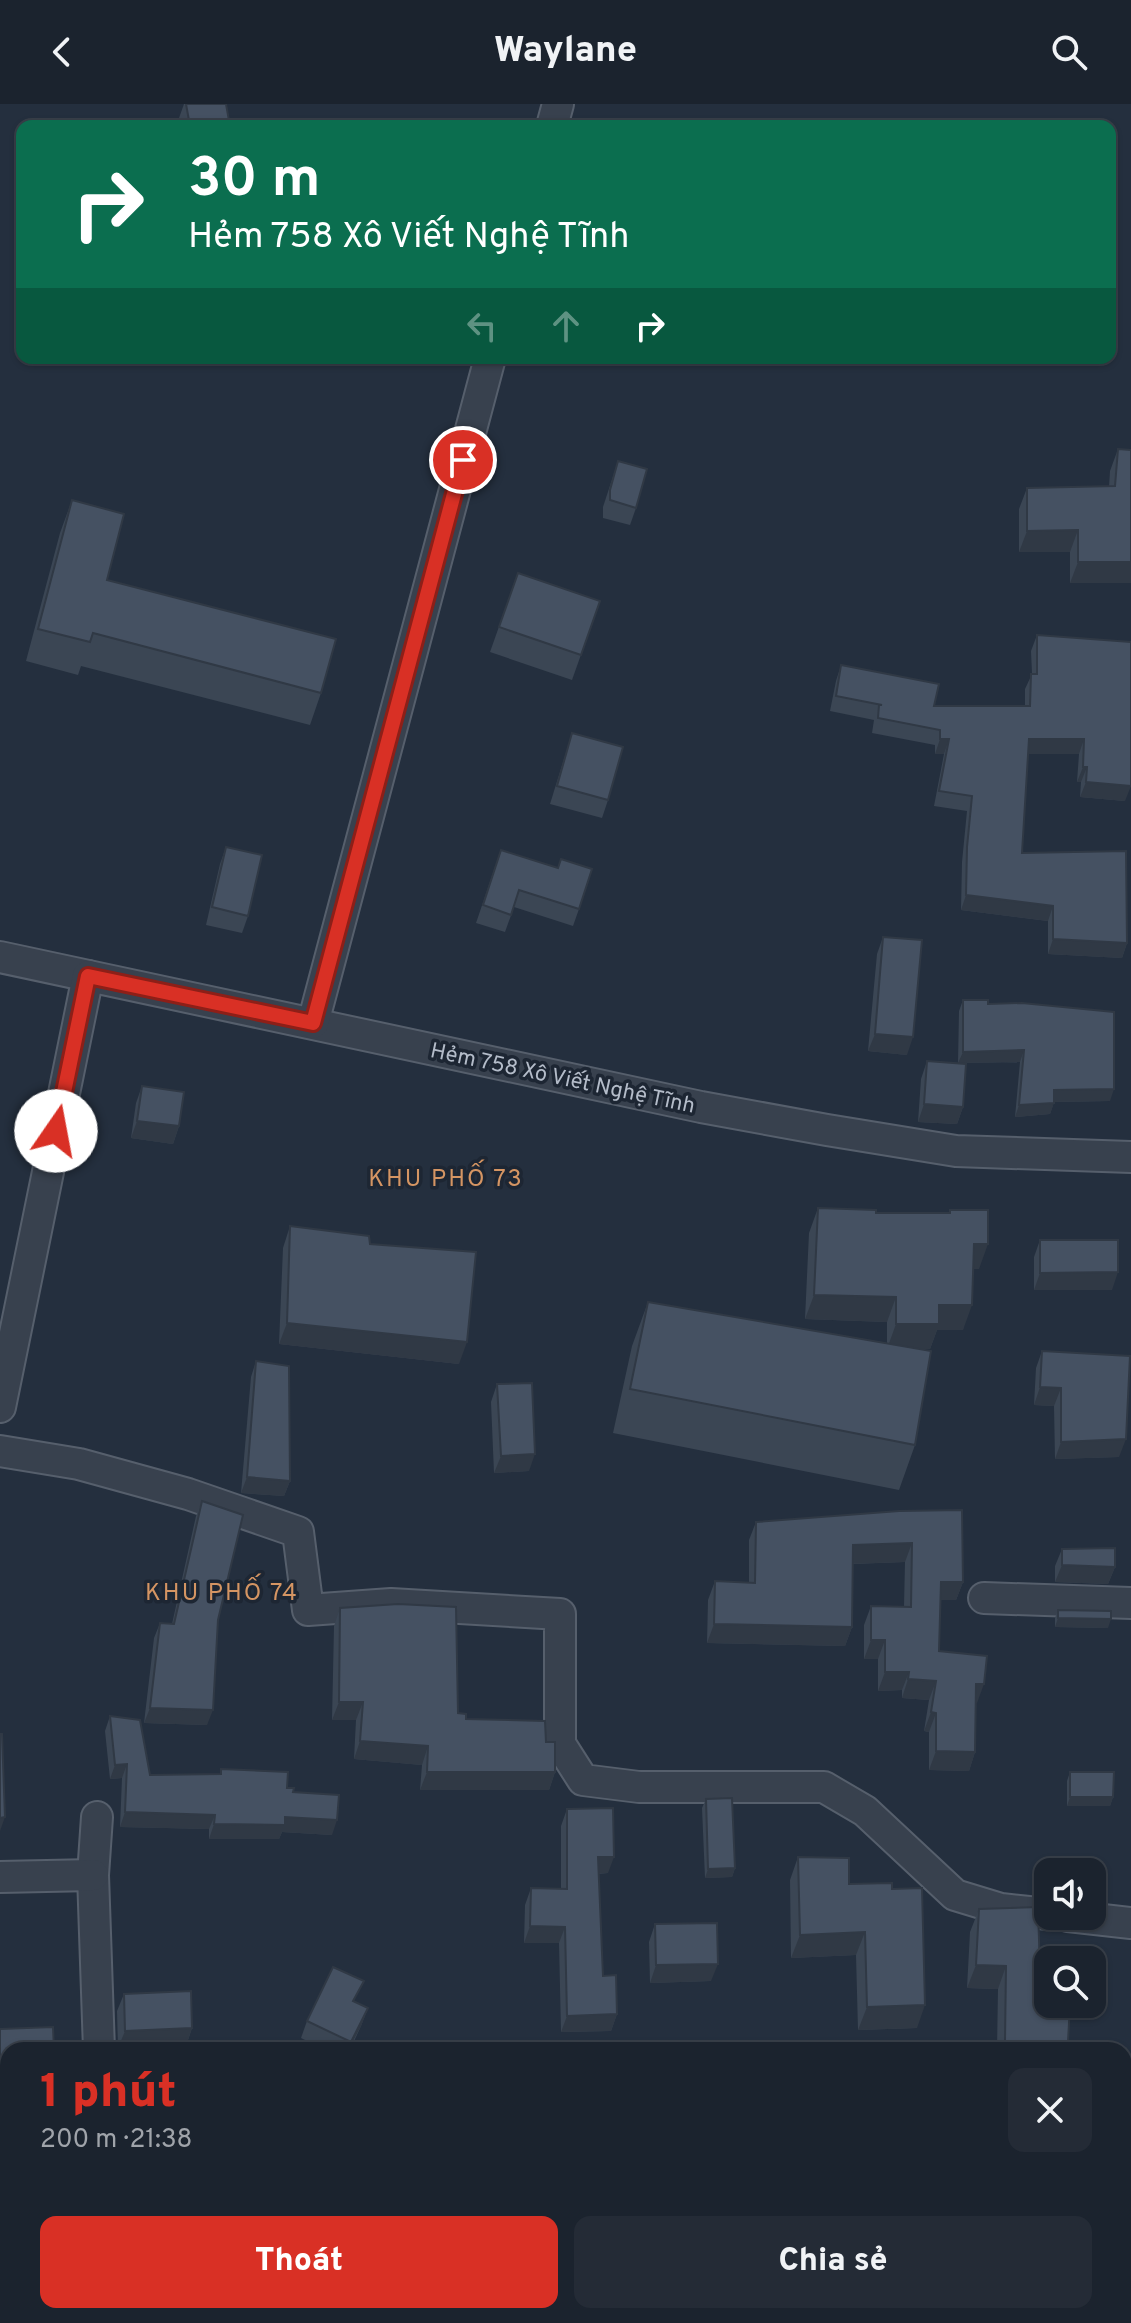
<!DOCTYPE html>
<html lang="vi">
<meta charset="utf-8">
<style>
:root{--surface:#1b232e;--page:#242b36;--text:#f1f3f6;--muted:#a0a4aa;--line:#39404a;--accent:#d93025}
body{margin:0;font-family:Overpass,sans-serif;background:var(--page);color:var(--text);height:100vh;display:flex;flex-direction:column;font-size:30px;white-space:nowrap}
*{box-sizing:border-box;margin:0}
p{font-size:26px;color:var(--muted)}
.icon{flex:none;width:44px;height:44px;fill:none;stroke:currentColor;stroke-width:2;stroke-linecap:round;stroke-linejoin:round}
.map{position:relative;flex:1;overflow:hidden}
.panel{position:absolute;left:0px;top:1938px;width:1132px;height:282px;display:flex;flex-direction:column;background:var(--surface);border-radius:24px 24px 0 0;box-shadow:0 2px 6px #0004,0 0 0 2px var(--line)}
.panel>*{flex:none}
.top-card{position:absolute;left:16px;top:16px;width:1100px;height:244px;border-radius:16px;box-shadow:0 2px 6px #0004,0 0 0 2px var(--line);background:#0b6e4f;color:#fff;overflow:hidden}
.tools{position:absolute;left:1034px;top:1754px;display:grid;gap:16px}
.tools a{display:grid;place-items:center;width:72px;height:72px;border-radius:16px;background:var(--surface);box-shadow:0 2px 6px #0004,0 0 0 2px var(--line);font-size:40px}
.pin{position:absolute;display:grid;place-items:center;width:68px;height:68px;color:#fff;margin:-34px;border:4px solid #fff;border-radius:50%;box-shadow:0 2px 8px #0007}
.me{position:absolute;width:88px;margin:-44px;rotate:12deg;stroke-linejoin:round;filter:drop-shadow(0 0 6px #0008)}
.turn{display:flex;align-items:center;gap:28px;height:168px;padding:0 40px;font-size:36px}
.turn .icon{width:104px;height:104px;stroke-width:2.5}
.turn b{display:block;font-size:56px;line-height:68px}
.lanes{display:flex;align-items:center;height:76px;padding:0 40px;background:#0003;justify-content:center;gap:40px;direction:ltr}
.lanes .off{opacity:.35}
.round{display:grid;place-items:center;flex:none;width:84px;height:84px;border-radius:16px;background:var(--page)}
.head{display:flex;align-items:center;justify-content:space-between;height:136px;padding:0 40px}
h1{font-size:48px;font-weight:800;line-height:60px;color:var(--accent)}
.primary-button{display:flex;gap:16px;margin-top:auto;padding:16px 40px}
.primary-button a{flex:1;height:92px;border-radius:16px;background:var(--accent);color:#fff;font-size:32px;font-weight:800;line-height:92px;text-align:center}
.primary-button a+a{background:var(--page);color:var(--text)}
header{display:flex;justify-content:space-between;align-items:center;height:104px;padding:0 40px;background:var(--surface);font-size:36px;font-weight:800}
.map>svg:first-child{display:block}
</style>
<header><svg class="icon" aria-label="back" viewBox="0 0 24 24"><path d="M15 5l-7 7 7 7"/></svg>Waylane<svg class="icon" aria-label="search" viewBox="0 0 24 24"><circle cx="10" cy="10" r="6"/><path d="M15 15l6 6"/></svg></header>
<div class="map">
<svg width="1131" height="2219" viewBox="0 0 1131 2219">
<rect width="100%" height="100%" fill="#242f3e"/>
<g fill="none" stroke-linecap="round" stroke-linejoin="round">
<!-- street casing -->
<g stroke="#565f6c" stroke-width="34">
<g id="street">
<polyline points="552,22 558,0"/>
<polyline points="0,853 701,1003 827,1026 956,1047 1131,1053"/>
<polyline points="313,919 490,254"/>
<polyline points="0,1303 88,872"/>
<polyline points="0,1347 79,1360 188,1390 298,1428 308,1506 391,1500 560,1510 560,1640 583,1676 639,1683 824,1683 865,1707 955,1791 1001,1805 1048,1810"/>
<polyline points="984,1494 1131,1499"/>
<polyline points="97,1713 93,1771 99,1946"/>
<polyline points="0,1773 93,1771"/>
<polyline points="1068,1812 1131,1819"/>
<polyline points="1124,2019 1131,2019"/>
<polyline points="108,2212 108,2219"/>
<polyline points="815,2219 815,2212"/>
</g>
</g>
<!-- street -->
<use href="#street" stroke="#38414e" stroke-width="30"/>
</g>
<!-- wall -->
<g fill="#3b4654">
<polygon points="184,0 226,0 230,22 180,22 179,14"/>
<polygon points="1118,345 1131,479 1070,479 1070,448 1019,448 1019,405 1027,384 1109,383 1110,367"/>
<polygon points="618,357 636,404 630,421 603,414 603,403"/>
<polygon points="72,396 107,476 321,589 310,621 81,562 78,571 26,557 60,429"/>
<polygon points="518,469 600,497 572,576 490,548"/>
<polygon points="1037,531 1125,697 1080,693 1081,678 1077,678 1079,650 1028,650 1022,749 1127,839 1122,854 1048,850 1048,817 961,806 962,758 967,707 934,702 944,650 935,650 935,641 872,629 874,616 830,607 836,577 841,561 934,602 1025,602 1025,585 1032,570 1031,547"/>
<polygon points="572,629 608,696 602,714 550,700"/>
<polygon points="226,743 248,812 242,829 206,821 220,760"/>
<polygon points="495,763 579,805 573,822 514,803 505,828 476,819"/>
<polygon points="883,833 907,951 868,947 877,850"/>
<polygon points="963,896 988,900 1110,997 1054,998 1050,1010 1015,1013 1020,958 959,959 963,1003 957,1020 918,1018 921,975 927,957 958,959 959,907"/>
<polygon points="142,982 179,1022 173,1040 131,1034 136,999"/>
<polygon points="818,1104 876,1109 949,1109 950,1106 979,1165 973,1165 963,1226 937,1226 930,1245 920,1245 915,1341 899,1386 613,1329 632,1242 648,1198 887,1239 887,1218 805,1215 809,1129"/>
<polygon points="290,1122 370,1140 459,1260 279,1240 283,1144"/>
<polygon points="1040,1136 1112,1186 1034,1186 1034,1153"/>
<polygon points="1042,1247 1119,1353 1055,1355 1054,1302 1034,1301 1036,1264"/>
<polygon points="256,1257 290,1377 284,1392 241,1389 251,1273"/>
<polygon points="497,1280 529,1367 494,1369 491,1298"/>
<polygon points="202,1397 218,1516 207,1621 144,1619 154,1534 160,1519 172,1520 196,1412"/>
<polygon points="899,1407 963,1478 956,1496 940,1496 939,1547 977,1599 976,1599 975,1648 969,1667 929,1666 929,1628 924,1627 929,1596 902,1594 902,1586 878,1587 878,1555 864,1555 864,1521 871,1502 904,1502 905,1458 853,1460 852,1523 845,1542 707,1539 708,1496 715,1477 749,1479 749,1436 756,1418"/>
<polygon points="1062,1445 1115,1463 1108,1480 1055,1478 1055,1462"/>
<polygon points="340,1504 466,1615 546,1638 555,1668 549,1686 420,1686 422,1661 354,1655 356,1616 332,1616 334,1522"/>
<polygon points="1058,1506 1108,1524 1055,1523 1055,1514"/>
<polygon points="110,1612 150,1671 220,1670 221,1665 287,1684 293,1688 332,1731 282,1728 279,1735 209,1735 209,1725 120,1723 122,1674 110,1675 105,1627"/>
<polygon points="1070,1668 1113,1693 1110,1702 1067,1702 1067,1677"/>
<polygon points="706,1695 735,1764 732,1773 705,1774 702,1704"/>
<polygon points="567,1705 608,1769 598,1770 603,1872 617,1910 611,1927 561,1928 559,1839 524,1839 525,1801 531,1784 561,1784 561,1722"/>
<polygon points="798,1753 849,1780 892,1785 917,1924 858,1926 856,1851 791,1854 790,1776"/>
<polygon points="979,1805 1040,1868 1065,1946 997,1946 998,1885 967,1884 970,1828"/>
<polygon points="655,1820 711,1877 650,1879 649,1838"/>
<polygon points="124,1890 192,1924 186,1942 118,1944 117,1907"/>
<polygon points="355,1898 368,1904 361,1922 350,1946 326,1946 301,1934 307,1917"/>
<polygon points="458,2212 502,2212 500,2219 458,2219"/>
</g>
<!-- shaded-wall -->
<g fill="#303945">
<polygon points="1078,426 1070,448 1019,448 1027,427"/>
<polygon points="1078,458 1131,458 1131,479 1070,479"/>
<polygon points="940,635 949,635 944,650 935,650"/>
<polygon points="1029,635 1084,635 1079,650 1023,650"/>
<polygon points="1083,663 1087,663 1081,678 1077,678"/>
<polygon points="1086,678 1131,682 1125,697 1080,693"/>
<polygon points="966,791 1053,802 1048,817 961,806"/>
<polygon points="1053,835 1127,839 1122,854 1048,850"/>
<polygon points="875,930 913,933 907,951 868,947"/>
<polygon points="1024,946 1020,958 958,959 963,948"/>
<polygon points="1114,985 1110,997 1050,998 1054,986"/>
<polygon points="1054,999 1050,1010 1015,1013 1019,1001"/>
<polygon points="924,1000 963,1003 957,1020 918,1018"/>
<polygon points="137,1017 179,1022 173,1040 131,1034"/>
<polygon points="974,1140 988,1140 979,1165 965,1165"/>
<polygon points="1118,1168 1112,1186 1034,1186 1040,1169"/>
<polygon points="814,1191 896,1193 887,1218 805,1215"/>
<polygon points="939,1201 972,1201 963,1226 937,1226 930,1245 887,1245 896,1220"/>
<polygon points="287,1219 467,1238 459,1260 279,1240"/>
<polygon points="1040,1283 1061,1284 1054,1302 1034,1301"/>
<polygon points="1126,1335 1119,1353 1055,1355 1061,1338"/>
<polygon points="535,1350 529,1367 494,1369 501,1352"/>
<polygon points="247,1373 290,1377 284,1392 241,1389"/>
<polygon points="912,1439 905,1458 846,1460 853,1441"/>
<polygon points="1062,1461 1115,1463 1108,1480 1055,1478"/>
<polygon points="941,1478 963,1478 956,1496 934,1496"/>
<polygon points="1058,1514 1111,1515 1108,1524 1055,1523"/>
<polygon points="714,1520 852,1523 845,1542 707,1539"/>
<polygon points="871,1536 885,1536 878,1555 864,1555"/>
<polygon points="885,1568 909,1568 902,1586 878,1587"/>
<polygon points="908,1575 936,1577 929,1596 902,1594"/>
<polygon points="976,1580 984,1580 977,1599 969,1598"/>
<polygon points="339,1598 363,1598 356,1616 332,1616"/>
<polygon points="150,1604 213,1606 207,1621 144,1619"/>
<polygon points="931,1608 936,1609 929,1628 924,1627"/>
<polygon points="360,1637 428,1642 422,1661 354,1655"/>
<polygon points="936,1647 975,1648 969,1667 929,1666"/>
<polygon points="127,1660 122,1674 110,1675 115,1661"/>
<polygon points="427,1668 555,1668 549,1686 420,1686"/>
<polygon points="1070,1693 1113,1693 1110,1702 1067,1702"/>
<polygon points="125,1708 215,1711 209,1725 120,1723"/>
<polygon points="5,1713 0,1727 0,1714"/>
<polygon points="285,1713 337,1716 332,1731 282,1728 279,1735 209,1735 214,1720"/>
<polygon points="598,1753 614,1753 608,1769 592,1770"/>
<polygon points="735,1764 732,1773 705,1774 708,1765"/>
<polygon points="530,1822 565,1823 559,1839 524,1839"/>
<polygon points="865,1828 856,1851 791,1854 800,1831"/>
<polygon points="718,1860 711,1877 650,1879 656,1861"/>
<polygon points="976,1861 1006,1862 998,1885 967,1884"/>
<polygon points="925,1901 917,1924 858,1926 867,1903"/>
<polygon points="368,1904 361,1922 348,1946 351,1938"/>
<polygon points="617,1910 611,1927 561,1928 567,1912"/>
<polygon points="192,1924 186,1942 118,1944 125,1927"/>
<polygon points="1005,1937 1068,1938 1065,1946 1002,1946"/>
<rect x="0" y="1966" width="8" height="17"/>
<polygon points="1124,2195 1131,2195 1131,2207 1129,2212 1096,2213 1124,2212"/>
</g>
<!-- building -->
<g fill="#455162" stroke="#303945" stroke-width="2">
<polygon points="186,0 226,0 230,22 190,22"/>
<polygon points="1118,345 1131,346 1131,458 1078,458 1078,426 1027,427 1027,384 1115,382"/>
<polygon points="618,357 647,365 636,404 610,396 610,386"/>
<polygon points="72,396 124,410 107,476 336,535 321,589 93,529 90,538 38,525"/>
<polygon points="518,469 600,497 581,551 499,523"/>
<polygon points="1037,531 1131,538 1131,682 1086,678 1087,663 1083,663 1084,635 1029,635 1022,749 1126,747 1127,839 1053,835 1053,802 966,791 967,743 972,692 939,687 949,635 940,635 940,626 878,614 879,601 882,601 836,592 841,561 939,580 934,602 1030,602 1031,570 1037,570"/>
<polygon points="572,629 623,643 608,696 557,682"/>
<polygon points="226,743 262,751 248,812 212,803"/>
<polygon points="501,746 558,764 561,755 592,765 579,805 519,786 511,811 483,801"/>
<polygon points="883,833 922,836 913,933 875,930"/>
<polygon points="963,896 988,896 988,900 1022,899 1114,908 1114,985 1054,986 1054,999 1019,1001 1024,946 963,948"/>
<polygon points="927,957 966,960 963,1003 924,1000"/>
<polygon points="142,982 184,988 179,1022 137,1017"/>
<polygon points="818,1104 876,1106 876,1109 950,1109 950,1106 988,1106 988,1140 974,1140 972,1201 939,1201 939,1220 896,1220 896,1193 814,1191"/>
<polygon points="290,1122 369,1132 370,1140 476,1148 467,1238 287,1219"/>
<polygon points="1040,1136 1118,1136 1118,1168 1040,1169"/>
<polygon points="648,1198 931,1247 915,1341 630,1285"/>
<polygon points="1042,1247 1130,1252 1126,1335 1061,1338 1061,1284 1040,1283"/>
<polygon points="256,1257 289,1262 290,1377 247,1373"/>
<polygon points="532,1279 535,1350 501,1352 497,1280"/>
<polygon points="202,1397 243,1411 218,1516 213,1606 150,1604 160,1519 174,1520"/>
<polygon points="962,1406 963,1478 941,1478 939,1547 987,1552 984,1580 976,1580 975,1648 936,1647 936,1609 931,1608 936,1577 908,1575 909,1568 885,1568 885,1536 871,1536 871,1502 911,1503 912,1439 853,1441 852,1523 714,1520 715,1477 755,1479 756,1418 899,1407"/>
<polygon points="1115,1444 1115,1463 1062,1461 1062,1445"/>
<polygon points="398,1500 456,1503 458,1609 466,1610 466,1615 545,1617 546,1638 555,1638 555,1668 427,1668 428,1642 360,1637 363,1598 339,1598 340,1504"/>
<polygon points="1058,1506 1111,1507 1111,1515 1058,1514"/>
<polygon points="110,1612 140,1616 150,1671 221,1670 221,1665 288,1668 287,1684 294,1684 293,1688 339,1691 337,1716 285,1713 285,1721 214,1720 215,1711 125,1708 127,1660 115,1661"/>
<polygon points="0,1630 2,1630 5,1713 0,1714"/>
<polygon points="1070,1668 1114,1668 1113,1693 1070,1693"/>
<polygon points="732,1694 735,1764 708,1765 706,1695"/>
<polygon points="613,1704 614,1753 598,1753 603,1872 616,1871 617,1910 567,1912 565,1823 530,1822 531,1784 567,1785 567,1705"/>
<polygon points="798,1753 849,1754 849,1780 892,1779 892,1785 922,1784 925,1901 867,1903 865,1828 800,1831"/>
<polygon points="1038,1803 1040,1868 1048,1868 1048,1900 1070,1900 1068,1938 1005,1937 1006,1862 976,1861 979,1805"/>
<polygon points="717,1819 718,1860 656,1861 655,1820"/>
<polygon points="333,1863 364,1877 353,1897 368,1904 351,1938 307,1917"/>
<polygon points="191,1887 192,1924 125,1927 124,1890"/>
<polygon points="53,1923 54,1946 8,1946 8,1966 0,1966 0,1925"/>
<rect x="1124" y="2161" width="7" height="34"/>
<polygon points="464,2212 498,2212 497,2219 464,2219"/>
<polygon points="586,2212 670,2212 669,2219 585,2219"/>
</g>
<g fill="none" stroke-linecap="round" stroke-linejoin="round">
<!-- route casing -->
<g stroke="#8d1f18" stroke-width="20">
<polyline id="route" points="56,1027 88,872 313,919 463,356"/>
</g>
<!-- route -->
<use href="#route" stroke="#d93025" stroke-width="14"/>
</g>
<g text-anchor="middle" stroke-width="7" stroke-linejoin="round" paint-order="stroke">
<!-- street labels -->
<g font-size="22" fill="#b4bcc9" stroke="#1d2633">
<text transform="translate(563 973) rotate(12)" y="8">Hẻm 758 Xô Viết Nghệ Tĩnh</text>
</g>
<!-- neighbourhood labels -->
<g font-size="24" letter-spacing="2" fill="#d59563" stroke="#1d2633">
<text x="446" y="1082">KHU PHỐ 73</text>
<text x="222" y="1496">KHU PHỐ 74</text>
</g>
</g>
</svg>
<div class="tools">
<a><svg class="icon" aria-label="sound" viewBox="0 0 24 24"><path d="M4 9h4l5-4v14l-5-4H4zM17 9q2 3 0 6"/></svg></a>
<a><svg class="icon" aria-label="search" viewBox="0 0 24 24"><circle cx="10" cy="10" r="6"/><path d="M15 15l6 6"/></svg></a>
</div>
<div class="pin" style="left:463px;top:356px;background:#d93025"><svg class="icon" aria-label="arrive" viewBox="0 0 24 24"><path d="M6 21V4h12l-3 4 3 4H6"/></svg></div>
<svg class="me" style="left:56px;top:1027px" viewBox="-20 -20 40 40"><circle r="19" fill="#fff"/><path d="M0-13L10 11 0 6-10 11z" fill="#d93025"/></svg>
<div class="top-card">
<div class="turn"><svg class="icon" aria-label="right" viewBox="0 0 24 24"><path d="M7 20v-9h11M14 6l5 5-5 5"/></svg><div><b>30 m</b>Hẻm 758 Xô Viết Nghệ Tĩnh</div></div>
<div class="lanes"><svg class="icon off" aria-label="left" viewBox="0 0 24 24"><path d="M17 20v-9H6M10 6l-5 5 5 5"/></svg><svg class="icon off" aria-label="ahead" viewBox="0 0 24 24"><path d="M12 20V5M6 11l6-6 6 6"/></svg><svg class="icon" aria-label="right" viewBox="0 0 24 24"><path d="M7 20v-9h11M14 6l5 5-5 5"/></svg></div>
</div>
<section class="panel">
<div class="head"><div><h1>1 phút</h1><p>200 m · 21:38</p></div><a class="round"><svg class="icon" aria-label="close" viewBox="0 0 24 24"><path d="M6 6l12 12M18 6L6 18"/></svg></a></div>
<div class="primary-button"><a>Thoát</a><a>Chia sẻ</a></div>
</section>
</div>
